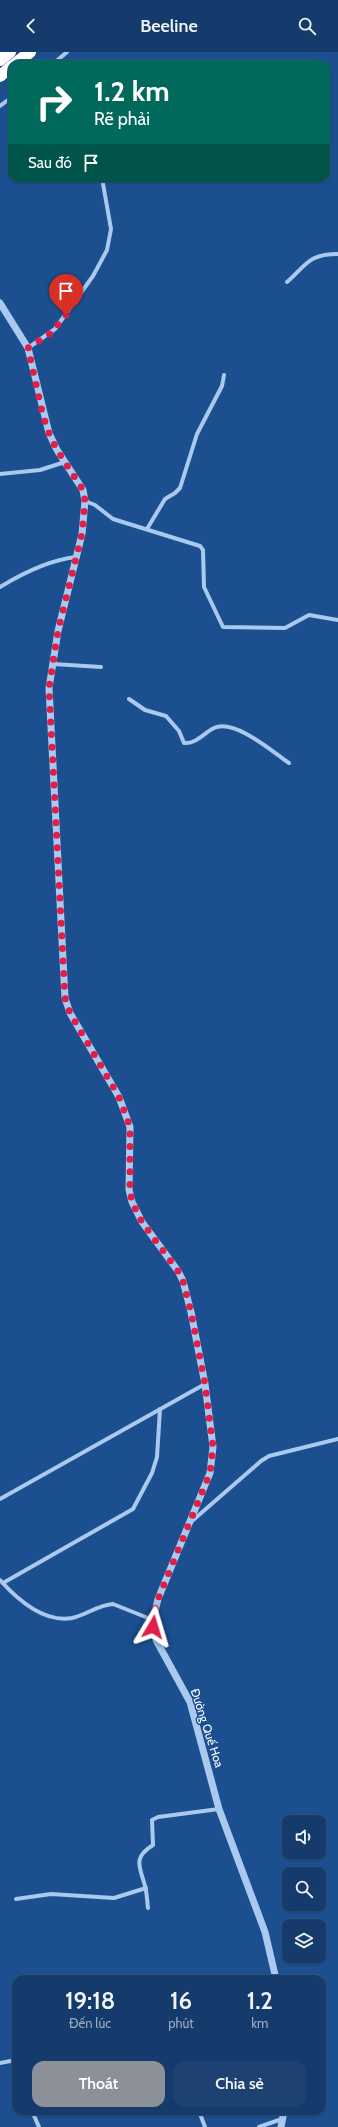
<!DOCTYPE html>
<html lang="vi">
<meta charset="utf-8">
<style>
:root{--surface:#143b6b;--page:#1d4271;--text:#f1f3f6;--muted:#9dadc1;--line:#33557e;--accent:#8c9099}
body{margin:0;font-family:Cabin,sans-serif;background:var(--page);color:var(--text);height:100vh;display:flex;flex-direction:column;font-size:15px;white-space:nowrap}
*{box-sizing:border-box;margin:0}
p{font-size:13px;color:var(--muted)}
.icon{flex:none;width:22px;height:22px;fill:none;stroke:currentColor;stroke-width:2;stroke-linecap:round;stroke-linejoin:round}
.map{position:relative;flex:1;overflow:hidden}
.panel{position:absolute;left:12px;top:1923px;width:314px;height:140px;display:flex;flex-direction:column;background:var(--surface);border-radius:12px;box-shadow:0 1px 3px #0004,0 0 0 1px var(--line)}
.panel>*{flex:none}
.guide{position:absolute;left:8px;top:8px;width:322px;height:122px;border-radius:12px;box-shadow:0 1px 3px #0004,0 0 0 1px var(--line);background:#00695c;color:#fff;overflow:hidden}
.tools{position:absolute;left:282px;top:1763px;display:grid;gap:8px}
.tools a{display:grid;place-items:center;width:44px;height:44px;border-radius:8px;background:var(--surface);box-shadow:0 1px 3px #0004,0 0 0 1px var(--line);font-size:20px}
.pin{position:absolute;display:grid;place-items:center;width:34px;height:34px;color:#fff;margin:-41px -17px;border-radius:50% 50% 50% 0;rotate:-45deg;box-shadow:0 0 4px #0007}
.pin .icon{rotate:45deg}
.me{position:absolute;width:44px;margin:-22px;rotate:7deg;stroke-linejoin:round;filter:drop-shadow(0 0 3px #0008)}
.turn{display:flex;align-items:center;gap:14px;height:84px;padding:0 20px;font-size:18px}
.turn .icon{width:52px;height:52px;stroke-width:2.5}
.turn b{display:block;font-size:28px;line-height:34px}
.then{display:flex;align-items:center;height:38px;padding:0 20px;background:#0003;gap:8px;font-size:15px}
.eta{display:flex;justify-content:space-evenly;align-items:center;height:68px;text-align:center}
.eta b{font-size:24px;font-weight:600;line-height:28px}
.cta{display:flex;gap:8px;margin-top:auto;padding:8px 20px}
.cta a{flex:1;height:46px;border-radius:12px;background:var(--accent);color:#fff;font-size:16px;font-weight:600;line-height:46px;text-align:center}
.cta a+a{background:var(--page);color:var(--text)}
header{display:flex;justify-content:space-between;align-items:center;height:52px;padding:0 20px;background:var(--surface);font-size:18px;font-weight:600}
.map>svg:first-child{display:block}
</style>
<header><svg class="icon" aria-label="back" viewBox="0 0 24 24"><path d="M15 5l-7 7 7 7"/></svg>Beeline<svg class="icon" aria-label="search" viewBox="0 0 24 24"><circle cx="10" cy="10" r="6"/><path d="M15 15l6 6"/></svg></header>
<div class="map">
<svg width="338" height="2075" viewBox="0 0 338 2075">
<rect width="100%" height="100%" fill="#1b4f8f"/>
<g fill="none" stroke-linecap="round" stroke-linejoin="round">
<!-- minor -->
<g stroke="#a9c9ee" stroke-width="4">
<polyline points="53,12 67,0"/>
<polyline points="0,54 12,45"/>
<path d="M287 230C307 212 309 202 338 202"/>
<polyline points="28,296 55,277 93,224 107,198 111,177 102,126"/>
<polyline points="0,422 40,418 65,410"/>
<polyline points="85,449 95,453 113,467 200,494 203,498 204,535 223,575 285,576 309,563 338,568"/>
<polyline points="147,477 165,447 175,441 180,436 197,382 222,334 224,323"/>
<path d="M0 535C23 521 49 508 76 505"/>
<polyline points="53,612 101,615"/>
<path d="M129 647 145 658 166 664 179 679 184 691C196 692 204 681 214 676 234 666 273 700 289 711"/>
<polyline points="0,1447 205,1332"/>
<polyline points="192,1469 261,1409 269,1404 338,1387"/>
<path d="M0 1528C17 1547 44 1571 72 1566 86 1563 98 1553 113 1552L153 1568"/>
<polyline points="3,1531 133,1457 152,1421 157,1405 160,1357"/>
<polyline points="16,1847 51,1842 114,1846 146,1836"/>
<path d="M148 1856C147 1849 147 1841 145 1834 140 1815 132 1806 153 1793L152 1768 158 1765 219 1757"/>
<polyline points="0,2011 16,2008"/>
<polyline points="32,2059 39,2075"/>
<polyline points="199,2059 205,2075"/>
<polyline points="259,2075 282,2067"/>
</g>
<!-- tertiary -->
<g stroke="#a9c9ee" stroke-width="7">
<polyline points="0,251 28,296 49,381 57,398 83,438 85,449 82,482 58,579 49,636 65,946 70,961 119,1045 130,1075 129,1138 132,1150 142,1170 178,1219 183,1229 191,1260 205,1332 213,1395 210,1421 158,1547 153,1568 156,1588 190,1650 219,1757 265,1880 276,1927"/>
<polyline points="281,2075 284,2059"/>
</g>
<!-- motorway -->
<g stroke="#fff" stroke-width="12">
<polyline points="0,8 10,0"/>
<polyline points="15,12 30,0"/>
<polyline points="0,24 12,14"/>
</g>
</g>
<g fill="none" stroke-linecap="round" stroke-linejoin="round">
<!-- route -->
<polyline stroke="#e11d48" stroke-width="7" stroke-dasharray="0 12.6" points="66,263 51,281 28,296 43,364 49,381 57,398 83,438 85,449 82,482 58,579 49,636 65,946 70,961 119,1045 130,1075 130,1138 132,1150 142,1170 178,1219 183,1229 191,1260 205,1332 213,1395 210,1421 158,1547 154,1561 153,1575"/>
</g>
<g text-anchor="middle" stroke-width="3" stroke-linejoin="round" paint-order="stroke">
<!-- street labels -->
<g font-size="12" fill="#fff" stroke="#1b4f8f">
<text transform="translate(207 1676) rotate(72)" y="4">Đường Quế Hoa</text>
</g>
</g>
</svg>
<div class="tools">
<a><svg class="icon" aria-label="sound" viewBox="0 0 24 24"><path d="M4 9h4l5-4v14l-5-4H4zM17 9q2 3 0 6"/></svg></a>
<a><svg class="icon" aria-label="search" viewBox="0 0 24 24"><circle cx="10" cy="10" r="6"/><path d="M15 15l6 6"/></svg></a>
<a><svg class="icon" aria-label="layers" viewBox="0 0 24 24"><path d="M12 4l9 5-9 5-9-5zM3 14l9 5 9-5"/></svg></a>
</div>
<div class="pin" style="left:66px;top:263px;background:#d93025"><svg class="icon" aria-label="arrive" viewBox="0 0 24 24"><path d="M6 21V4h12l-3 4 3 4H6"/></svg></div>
<svg class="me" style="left:153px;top:1575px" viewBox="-20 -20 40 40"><path d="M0-17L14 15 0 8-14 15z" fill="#e11d48" stroke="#fff" stroke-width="4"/></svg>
<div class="guide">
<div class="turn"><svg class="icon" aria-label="right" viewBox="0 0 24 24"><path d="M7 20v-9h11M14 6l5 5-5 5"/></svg><div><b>1.2 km</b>Rẽ phải</div></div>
<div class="then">Sau đó<svg class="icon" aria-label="arrive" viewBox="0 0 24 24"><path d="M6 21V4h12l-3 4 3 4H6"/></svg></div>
</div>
<section class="panel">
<div class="eta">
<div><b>19:18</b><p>Đến lúc</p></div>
<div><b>16</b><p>phút</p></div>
<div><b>1.2</b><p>km</p></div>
</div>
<div class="cta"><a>Thoát</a><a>Chia sẻ</a></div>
</section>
</div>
